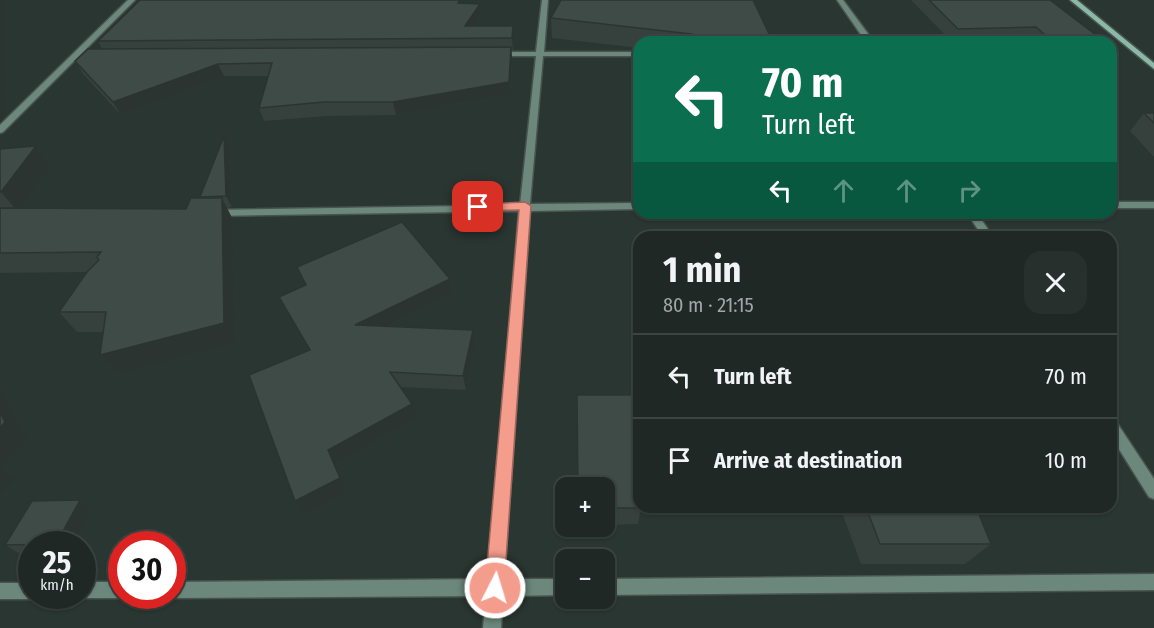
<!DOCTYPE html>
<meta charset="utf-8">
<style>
:root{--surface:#202825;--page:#28302d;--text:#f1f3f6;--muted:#a2a6a7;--line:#3d4442}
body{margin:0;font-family:"Fira Sans Condensed",sans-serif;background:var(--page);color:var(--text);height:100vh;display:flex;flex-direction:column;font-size:22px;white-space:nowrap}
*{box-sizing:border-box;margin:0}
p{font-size:20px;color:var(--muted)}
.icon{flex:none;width:33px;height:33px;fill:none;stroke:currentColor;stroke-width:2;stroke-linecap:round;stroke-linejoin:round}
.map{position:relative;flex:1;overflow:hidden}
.sheet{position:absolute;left:633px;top:231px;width:484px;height:282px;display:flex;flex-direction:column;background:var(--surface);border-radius:18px;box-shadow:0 2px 4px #0004,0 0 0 2px var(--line)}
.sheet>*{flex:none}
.top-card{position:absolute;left:633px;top:36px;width:484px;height:183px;border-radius:18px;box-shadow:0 2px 4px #0004,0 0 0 2px var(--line);background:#0b6e4f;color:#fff;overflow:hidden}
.tools{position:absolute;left:555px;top:477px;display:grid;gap:12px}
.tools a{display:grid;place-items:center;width:60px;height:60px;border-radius:12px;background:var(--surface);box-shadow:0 2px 4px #0004,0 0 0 2px var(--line);font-size:30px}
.speed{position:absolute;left:18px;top:531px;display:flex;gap:12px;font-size:30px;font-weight:700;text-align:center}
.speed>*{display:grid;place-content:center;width:78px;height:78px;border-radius:50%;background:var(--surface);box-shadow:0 2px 4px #0004,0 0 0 2px var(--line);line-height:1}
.speed small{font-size:15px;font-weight:400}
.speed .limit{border:9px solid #d22;background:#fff;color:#111}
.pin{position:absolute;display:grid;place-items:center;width:51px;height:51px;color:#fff;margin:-26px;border-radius:12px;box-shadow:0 3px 9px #0006}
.me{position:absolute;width:66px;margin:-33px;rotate:5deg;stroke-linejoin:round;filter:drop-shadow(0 0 4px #0008)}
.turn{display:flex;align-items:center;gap:21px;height:126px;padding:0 30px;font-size:27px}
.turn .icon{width:78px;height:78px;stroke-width:2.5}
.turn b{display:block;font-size:42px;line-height:51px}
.lanes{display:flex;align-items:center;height:57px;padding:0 30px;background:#0003;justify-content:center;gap:30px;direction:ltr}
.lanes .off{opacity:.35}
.round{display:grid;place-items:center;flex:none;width:63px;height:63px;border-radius:18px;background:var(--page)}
.head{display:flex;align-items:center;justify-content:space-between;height:102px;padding:0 30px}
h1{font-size:36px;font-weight:700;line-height:45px}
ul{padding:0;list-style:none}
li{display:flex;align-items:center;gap:18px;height:84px;padding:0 30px;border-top:2px solid var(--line)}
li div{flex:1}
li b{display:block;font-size:22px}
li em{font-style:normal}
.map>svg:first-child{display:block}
</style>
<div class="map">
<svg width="1154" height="628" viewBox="0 0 1154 628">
<rect width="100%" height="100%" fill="#2a3631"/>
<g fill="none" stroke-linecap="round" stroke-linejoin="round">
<!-- street casing -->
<g stroke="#48534f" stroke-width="3">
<g id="street">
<polygon points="128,0 135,0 3,132 0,133 0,125"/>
<polygon points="542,0 548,0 544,52 639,52 639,56 543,56 530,204 639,203 639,209 530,211 504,579 566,579 566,595 503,596 501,628 483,628 486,596 172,598 166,596 172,596 172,582 488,579 519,211 214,216 209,213 214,210 520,205 536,56 495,56 491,54 495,52 536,52"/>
<polygon points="837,0 843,0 874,42 866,42"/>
<rect x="1112" y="202" width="42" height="6"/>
<polygon points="967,213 977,213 993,237 983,237"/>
<polygon points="1112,421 1117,423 1154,479 1154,499 1149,497 1112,438"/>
<polygon points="1154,574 1154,590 604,595 604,579"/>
<polygon points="82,582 122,582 122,596 128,596 122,598 82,598 76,596 82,596"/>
<polygon points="0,583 32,583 32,596 38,596 32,599 0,599"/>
</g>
</g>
<!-- secondary casing -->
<g stroke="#48534f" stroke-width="3">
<polygon id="secondary" points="1070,0 1077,0 1154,63 1154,69"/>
</g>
<!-- street -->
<use href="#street" fill="#6c887d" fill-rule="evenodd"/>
<!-- secondary -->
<use href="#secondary" fill="#8bb9a8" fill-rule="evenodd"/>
</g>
<!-- wall -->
<g fill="#36403c">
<polygon points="911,0 1050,0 1105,42 1030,42 1028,40 952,42"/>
<polygon points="465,3 480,4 481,15 474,26 513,26 514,37 513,50 511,50 512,59 510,94 396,115 328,116 264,121 259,108 268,76 224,76 121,115 83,74 75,61 102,49 98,41"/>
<polygon points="551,18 773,42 639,42 639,48 552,38"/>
<polygon points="639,81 639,122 637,101"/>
<polygon points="1144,113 1154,113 1154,157 1130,131"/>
<polygon points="36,146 51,167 21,208 186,209 201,198 200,197 230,147 232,207 227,208 232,218 236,343 118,374 100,355 103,332 77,332 59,312 86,272 0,273 0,149"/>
<polygon points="450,279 453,294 388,326 473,330 476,345 466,390 400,387 417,418 336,464 348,491 305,513 309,350 279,297 306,285"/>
<polygon points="635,395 639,507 641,508 638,524 604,525 604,488"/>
<polygon points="80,500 92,509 74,544 32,544 32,553 20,554 5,545"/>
<polygon points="840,507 976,507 991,544 965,564 861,564"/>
</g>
<!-- shaded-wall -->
<g fill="#2c3431">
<polygon points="0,0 4,0 5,117 0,123"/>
<polygon points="460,0 465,0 466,5 458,3"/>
<polygon points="480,4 481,15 466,38 465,26"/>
<polygon points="513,26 514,37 513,50 512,38"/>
<polygon points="511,47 512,59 510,94 396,115 393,102"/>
<polygon points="218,64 224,76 121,115 113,102"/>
<polygon points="224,136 230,147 232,207 226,196"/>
<polygon points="36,146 51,167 18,212 1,192"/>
<polygon points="222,198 232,218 236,343 118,374 100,355"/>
<polygon points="450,279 453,294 361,339 355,325"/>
<polygon points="473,330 476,345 466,390 463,376"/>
<polygon points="0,392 3,394 27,439 0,468 15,478 0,495"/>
<polygon points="412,404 417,418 336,464 348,491 305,513 295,501 328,450"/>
<polygon points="80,500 92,509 74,544 56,544"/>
</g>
<!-- building -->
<g fill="#3f4b46" stroke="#2c3431" stroke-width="1.5">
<polygon points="140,0 460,0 458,3 480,4 465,26 513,26 512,38 98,41"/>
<polygon points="561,0 753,0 773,42 675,42 691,34 551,18"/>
<polygon points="929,0 1050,0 1105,42 1053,42 1036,27 958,29"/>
<polygon points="511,47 509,82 393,102 324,102 259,108 272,63 218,64 113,102 75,61 88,49"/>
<polygon points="1144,113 1154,113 1154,123"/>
<polygon points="224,136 226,196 200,197"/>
<polygon points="36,146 1,192 0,192 0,149"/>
<polygon points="191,198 222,198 224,323 100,355 106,312 59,312 87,272 99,260 97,257 101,252 0,253 0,208 186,209"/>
<polygon points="402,222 450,279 355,325 473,330 463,376 390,372 412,404 328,450 340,478 295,501 249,375 310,350 279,297 306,285 297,267"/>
<polygon points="639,392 639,507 641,508 604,508 604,488 578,488 577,395 635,395"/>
<polygon points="0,412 5,422 0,428"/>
<polygon points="80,500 56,544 5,545 32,501"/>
<polygon points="866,507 976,507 991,544 880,544"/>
</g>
<!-- route -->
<polygon fill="#f49d8c" stroke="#9f665b" stroke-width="1.5" points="525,202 531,206 504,588 501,594 495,597 488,594 485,588 519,210 478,211 472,207 478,204"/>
</svg>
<div class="tools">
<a>+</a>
<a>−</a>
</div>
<div class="speed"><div>25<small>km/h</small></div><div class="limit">30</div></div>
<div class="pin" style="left:478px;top:207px;background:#d93025"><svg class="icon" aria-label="arrive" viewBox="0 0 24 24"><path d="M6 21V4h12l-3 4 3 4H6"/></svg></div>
<svg class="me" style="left:495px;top:588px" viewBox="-20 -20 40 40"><circle r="17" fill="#f49d8c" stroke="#fff" stroke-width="3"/><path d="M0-11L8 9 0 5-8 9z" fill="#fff"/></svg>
<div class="top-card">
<div class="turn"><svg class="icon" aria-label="left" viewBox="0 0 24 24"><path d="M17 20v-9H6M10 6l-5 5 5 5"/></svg><div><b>70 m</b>Turn left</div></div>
<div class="lanes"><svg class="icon" aria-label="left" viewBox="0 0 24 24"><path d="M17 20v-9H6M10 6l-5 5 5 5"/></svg><svg class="icon off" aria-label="ahead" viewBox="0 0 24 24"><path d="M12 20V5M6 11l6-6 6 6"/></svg><svg class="icon off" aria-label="ahead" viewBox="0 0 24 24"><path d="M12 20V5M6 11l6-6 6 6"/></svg><svg class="icon off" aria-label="right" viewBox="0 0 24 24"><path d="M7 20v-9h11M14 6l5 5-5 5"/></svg></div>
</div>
<section class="sheet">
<div class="head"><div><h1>1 min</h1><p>80 m · 21:15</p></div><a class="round"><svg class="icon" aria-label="close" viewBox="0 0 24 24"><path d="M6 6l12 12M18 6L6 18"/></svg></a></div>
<ul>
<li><svg class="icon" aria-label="left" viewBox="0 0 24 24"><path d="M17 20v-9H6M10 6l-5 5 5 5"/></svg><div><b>Turn left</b></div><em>70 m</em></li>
<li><svg class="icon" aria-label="arrive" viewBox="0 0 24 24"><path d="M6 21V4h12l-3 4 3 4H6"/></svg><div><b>Arrive at destination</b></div><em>10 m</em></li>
</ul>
</section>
</div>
